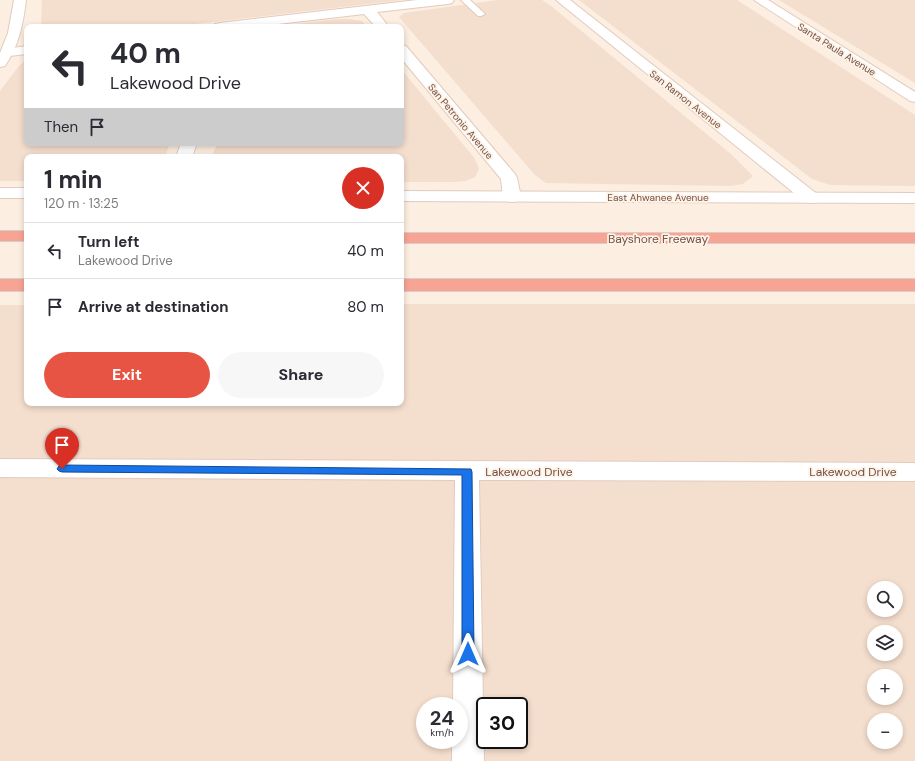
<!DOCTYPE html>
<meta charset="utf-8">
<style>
:root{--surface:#fff;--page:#f7f7f7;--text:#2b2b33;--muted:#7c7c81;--line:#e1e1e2;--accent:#e85443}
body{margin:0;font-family:"DM Sans",sans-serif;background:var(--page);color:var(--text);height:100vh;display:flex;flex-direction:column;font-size:15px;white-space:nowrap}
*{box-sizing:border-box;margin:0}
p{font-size:13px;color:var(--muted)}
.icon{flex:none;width:22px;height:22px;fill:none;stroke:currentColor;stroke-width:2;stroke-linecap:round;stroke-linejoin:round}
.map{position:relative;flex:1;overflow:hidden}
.details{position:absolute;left:24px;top:154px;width:380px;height:252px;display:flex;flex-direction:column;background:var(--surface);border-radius:8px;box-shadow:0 2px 6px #0003}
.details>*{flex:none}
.banner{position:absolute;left:24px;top:24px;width:380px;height:122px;border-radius:8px;box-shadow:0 2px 6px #0003;background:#fff;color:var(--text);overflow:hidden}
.controls{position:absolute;left:867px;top:581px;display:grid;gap:8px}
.controls a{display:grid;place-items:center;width:36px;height:36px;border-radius:50%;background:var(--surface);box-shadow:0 2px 6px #0003;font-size:20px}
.speed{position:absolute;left:416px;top:697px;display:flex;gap:8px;font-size:20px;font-weight:700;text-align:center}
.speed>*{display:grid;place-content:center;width:52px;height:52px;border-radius:50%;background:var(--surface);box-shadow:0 2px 6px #0003;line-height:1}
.speed small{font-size:10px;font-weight:400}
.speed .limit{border:2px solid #111;border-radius:6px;background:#fff;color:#111}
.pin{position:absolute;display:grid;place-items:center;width:34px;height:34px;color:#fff;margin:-41px -17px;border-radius:50% 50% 50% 0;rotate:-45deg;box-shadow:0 0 4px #0007}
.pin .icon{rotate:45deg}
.me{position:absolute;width:44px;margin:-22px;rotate:0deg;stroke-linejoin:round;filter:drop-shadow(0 0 3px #0008)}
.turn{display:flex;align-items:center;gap:14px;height:84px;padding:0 20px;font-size:18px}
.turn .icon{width:52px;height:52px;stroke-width:2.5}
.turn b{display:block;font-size:28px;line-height:34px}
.then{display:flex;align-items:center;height:38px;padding:0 20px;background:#0003;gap:8px;font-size:15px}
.round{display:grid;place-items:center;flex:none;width:42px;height:42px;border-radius:21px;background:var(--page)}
.summary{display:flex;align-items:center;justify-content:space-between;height:68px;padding:0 20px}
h1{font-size:24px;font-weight:700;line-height:30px}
.action{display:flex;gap:8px;margin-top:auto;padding:8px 20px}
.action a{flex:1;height:46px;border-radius:24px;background:var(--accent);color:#fff;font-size:16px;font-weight:700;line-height:46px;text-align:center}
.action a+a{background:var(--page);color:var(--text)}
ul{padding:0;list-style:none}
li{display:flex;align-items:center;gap:12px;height:56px;padding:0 20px;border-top:1px solid var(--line)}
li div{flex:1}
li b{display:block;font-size:15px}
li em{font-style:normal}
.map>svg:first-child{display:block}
</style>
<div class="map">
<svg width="915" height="761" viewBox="0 0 915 761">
<rect width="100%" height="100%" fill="#fceee0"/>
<!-- residential -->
<g fill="#f4dece" fill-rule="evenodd">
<polygon points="42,0 402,0 169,27 41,27"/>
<polygon points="498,0 542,0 551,6 732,155 753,176 743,184 730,186 546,183 535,175 399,17 404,13"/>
<polygon points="579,0 737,0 915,115 915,186 830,185 812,179"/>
<polygon points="779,0 915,0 915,83"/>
<polygon points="337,19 350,19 362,21 367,27 271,27"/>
<polygon points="27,59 27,143 170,143 165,157 27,157 27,181 0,181 0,91 19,66"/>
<polygon points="401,69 475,159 479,169 475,177 465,181 454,182 401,182 401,157 211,157 218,143 401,143"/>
<path d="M401 304H915V761H0V305H27V403H401ZM874 588H896V610H874ZM874 632H896V654H874ZM874 676H896V698H874ZM425 706H459V740H425ZM485 706H519V740H485ZM874 720H896V742H874Z"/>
</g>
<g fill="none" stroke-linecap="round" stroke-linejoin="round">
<!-- service casing -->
<g stroke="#e2cbbf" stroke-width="2">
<polygon id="service" points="461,0 470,0 485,14 481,16 478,16"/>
</g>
<!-- minor casing -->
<g stroke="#e2cbbf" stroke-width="2">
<g id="minor">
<polygon points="417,0 454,0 452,3 448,4 377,12 389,27 376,27 364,14 252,27 214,27 215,24 220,23"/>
<polygon points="556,0 570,0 817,194 820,198 817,202 811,203 805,202"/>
<polygon points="754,0 768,0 915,92 915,102 910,101"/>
<polygon points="401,45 406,46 515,174 517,178 521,197 518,201 512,202 506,201 503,197 501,179 401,58"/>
<polygon points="27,46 27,54 9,56 4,55 2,52 4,49"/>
<polygon points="181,143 197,143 192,157 176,157"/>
<polygon points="0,459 915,463 915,481 479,480 484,761 452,761 452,740 459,740 459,706 453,706 455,480 0,477"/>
</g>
</g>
<!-- tertiary casing -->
<g stroke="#e2cbbf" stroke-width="2">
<g id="tertiary">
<path d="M14 0H26C23 25 19 45 5 66L0 67V53L8 33Z"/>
<rect x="0" y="188" width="27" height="10"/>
<polygon points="401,191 915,193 915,203 401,201"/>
</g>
</g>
<!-- motorway casing -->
<g stroke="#d8cfcb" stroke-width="2">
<g id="motorway">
<rect x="0" y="231" width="27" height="10"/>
<rect x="401" y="233" width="514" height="10"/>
<rect x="0" y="279" width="27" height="12"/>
<rect x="401" y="279" width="514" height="12"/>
</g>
</g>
<!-- service -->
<use href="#service" fill="#fff" fill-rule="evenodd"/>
<!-- minor -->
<use href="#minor" fill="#fff" fill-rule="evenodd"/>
<!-- tertiary -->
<use href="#tertiary" fill="#fff" fill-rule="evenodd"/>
<!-- motorway -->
<use href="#motorway" fill="#f8a495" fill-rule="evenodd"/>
</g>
<!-- route -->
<polygon fill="#1a73e8" stroke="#114b97" points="62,465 471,469 472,472 474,654 472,658 468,660 464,658 462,654 462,475 62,472 59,471 57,469 59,466"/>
<g text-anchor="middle" stroke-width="3.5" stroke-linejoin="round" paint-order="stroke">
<!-- far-street labels -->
<g font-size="10" fill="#735247" stroke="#fff2e6">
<text transform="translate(837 49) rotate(32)" y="4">Santa Paula Avenue</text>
<text transform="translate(686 99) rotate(38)" y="4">San Ramon Avenue</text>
<text transform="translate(461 121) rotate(50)" y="4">San Petronio Avenue</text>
<text x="658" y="201">East Ahwanee Avenue</text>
</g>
<!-- street labels -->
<g font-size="12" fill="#735247" stroke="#fff2e6">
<text x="658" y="243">Bayshore Freeway</text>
<text x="529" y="476">Lakewood Drive</text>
<text x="853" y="476">Lakewood Drive</text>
</g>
</g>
</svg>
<div class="controls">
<a><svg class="icon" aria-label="search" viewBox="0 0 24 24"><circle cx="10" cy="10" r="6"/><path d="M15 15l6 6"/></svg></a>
<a><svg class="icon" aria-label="layers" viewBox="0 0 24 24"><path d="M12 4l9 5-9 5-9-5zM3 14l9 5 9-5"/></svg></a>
<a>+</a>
<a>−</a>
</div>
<div class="speed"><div>24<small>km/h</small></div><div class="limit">30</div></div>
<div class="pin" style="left:62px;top:469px;background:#d93025"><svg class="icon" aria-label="arrive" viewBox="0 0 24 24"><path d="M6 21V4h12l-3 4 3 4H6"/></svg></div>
<svg class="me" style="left:468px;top:654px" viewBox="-20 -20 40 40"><path d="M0-17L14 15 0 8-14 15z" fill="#1a73e8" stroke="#fff" stroke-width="4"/></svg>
<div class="banner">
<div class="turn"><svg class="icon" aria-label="left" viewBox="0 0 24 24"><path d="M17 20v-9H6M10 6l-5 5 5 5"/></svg><div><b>40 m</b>Lakewood Drive</div></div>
<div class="then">Then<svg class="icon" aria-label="arrive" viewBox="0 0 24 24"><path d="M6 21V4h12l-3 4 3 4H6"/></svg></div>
</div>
<section class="details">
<div class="summary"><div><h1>1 min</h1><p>120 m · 13:25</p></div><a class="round" style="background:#d93025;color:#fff"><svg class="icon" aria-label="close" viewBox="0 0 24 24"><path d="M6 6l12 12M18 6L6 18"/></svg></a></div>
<ul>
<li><svg class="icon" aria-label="left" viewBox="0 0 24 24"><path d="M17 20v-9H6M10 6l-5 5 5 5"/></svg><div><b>Turn left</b><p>Lakewood Drive</p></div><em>40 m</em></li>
<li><svg class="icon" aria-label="arrive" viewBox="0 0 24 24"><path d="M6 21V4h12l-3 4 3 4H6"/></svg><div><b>Arrive at destination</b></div><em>80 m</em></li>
</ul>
<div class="action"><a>Exit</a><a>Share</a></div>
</section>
</div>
